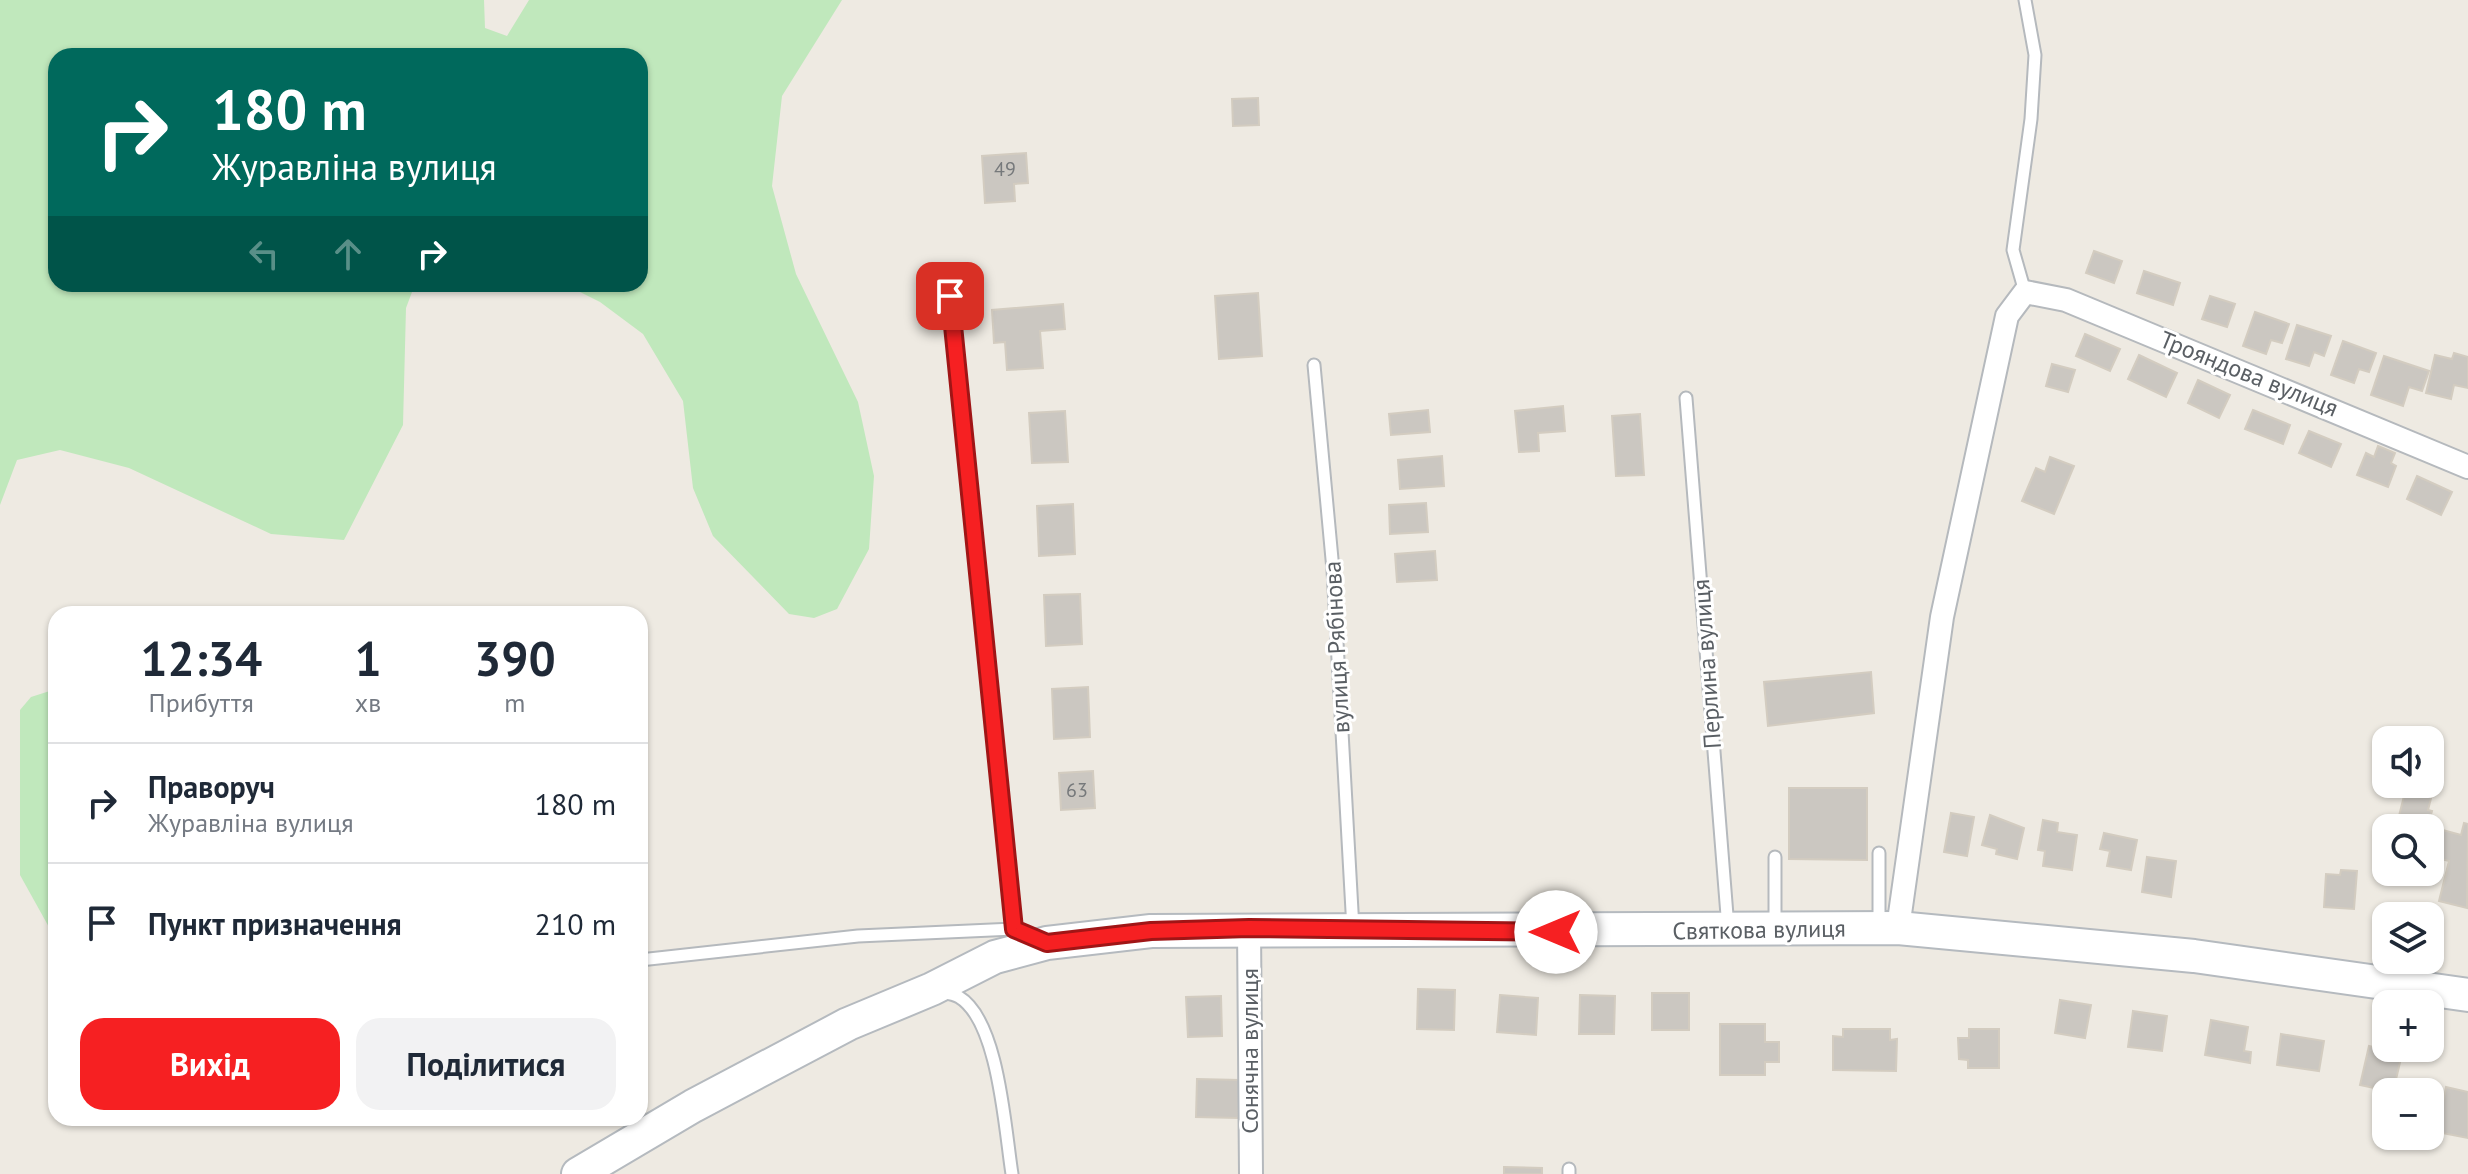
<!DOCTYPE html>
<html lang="uk">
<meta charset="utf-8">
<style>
:root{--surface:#fff;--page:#f2f2f3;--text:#1f2937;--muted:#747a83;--line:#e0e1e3;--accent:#f62022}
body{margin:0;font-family:"PT Sans",sans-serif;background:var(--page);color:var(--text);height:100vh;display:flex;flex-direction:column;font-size:30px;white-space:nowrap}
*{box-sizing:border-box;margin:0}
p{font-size:26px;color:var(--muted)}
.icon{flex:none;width:44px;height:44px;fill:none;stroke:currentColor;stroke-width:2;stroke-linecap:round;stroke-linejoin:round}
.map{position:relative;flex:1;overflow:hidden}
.details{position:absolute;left:48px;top:606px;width:600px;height:520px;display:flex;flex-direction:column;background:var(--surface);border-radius:24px;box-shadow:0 2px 6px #0004}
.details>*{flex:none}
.hud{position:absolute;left:48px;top:48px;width:600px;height:244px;border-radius:24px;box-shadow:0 2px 6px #0004;background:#00695c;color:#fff;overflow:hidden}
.fabs{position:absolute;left:2372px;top:726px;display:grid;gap:16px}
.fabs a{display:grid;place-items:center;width:72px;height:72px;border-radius:16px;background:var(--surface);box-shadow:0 2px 6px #0004;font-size:40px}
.pin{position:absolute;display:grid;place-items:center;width:68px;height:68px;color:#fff;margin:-34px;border-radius:16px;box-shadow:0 4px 12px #0006}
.me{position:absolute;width:88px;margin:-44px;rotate:270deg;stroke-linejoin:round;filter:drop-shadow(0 0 6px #0008)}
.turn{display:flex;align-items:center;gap:28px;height:168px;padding:0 32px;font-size:36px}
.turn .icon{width:104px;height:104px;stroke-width:2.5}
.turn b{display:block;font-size:56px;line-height:68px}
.lanes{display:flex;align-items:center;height:76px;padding:0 32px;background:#0003;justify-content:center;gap:40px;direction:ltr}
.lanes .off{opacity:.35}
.eta{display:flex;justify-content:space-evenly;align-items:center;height:136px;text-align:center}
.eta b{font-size:48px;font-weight:800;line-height:56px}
.action{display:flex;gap:16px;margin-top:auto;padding:16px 32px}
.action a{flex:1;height:92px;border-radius:24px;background:var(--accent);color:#fff;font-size:32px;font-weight:800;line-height:92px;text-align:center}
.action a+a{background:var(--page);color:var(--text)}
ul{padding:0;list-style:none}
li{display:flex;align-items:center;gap:24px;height:120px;padding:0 32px;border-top:2px solid var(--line)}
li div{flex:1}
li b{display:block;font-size:30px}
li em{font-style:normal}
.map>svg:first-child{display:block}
</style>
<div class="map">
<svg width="2468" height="1174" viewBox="0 0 2468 1174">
<rect width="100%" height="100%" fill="#eeeae2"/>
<!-- green -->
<g fill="#c0e8bc">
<polygon points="0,0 484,0 485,28 507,36 529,0 842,0 782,96 772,186 796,274 858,402 874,476 869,549 837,609 814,618 789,614 713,536 693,488 683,401 643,334 600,302 564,284 640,284 640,56 56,56 56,284 415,284 406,308 403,425 344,540 271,534 129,468 60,450 17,460 0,505"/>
<polygon points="56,689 56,931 50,929 20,875 20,710 31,697"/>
</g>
<!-- building -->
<g fill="#cbc7c1" stroke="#d3ccc0" stroke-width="2">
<polygon points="1258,98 1259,125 1233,126 1232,99"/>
<polygon points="1026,153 1028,183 1014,184 1015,201 985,203 982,156"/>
<polygon points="2094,251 2122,261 2114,283 2086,273"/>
<polygon points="2144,271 2180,283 2173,305 2137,293"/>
<polygon points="1258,293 1262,356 1219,359 1215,296"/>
<polygon points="2210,296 2235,304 2227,327 2202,319"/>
<polygon points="1063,304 1065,329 1040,331 1043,368 1007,370 1005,342 994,343 992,310"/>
<polygon points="2255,312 2289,324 2282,343 2271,340 2266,354 2243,346"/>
<polygon points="2297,325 2331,336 2324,356 2314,352 2309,366 2286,359"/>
<polygon points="2085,334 2120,349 2110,371 2076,356"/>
<polygon points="2343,341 2376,353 2369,372 2359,369 2354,383 2331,375"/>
<polygon points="2454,353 2468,357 2468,388 2454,385 2451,399 2426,393 2435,355 2452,359"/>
<polygon points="2139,355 2177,373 2166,397 2128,379"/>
<polygon points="2384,356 2429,371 2422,391 2409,387 2403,406 2371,395"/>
<polygon points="2052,364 2075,370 2068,392 2046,386"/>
<polygon points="2198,380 2230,395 2219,418 2188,403"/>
<polygon points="1563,406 1565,431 1538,433 1539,451 1519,452 1515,411"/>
<polygon points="1428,410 1430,432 1391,435 1389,414"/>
<polygon points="2253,410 2290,425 2283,444 2245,429"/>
<polygon points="1065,411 1068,462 1032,463 1029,413"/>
<polygon points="1640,414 1644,475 1616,476 1612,416"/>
<polygon points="2309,431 2341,444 2331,467 2299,453"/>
<polygon points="2378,446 2395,453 2391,463 2396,466 2388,487 2357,475 2366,453 2374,457"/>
<polygon points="1442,456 1444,486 1400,489 1398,460"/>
<polygon points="2050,457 2074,466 2054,514 2022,501 2036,468 2045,472"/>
<polygon points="2417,476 2452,492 2441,515 2407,499"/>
<polygon points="1426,503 1428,532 1390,534 1389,505"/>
<polygon points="1073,504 1075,554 1039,556 1037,506"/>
<polygon points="1435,551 1437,580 1397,582 1395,554"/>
<polygon points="1080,594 1082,644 1046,646 1044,595"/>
<polygon points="1871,672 1874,713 1768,726 1764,682"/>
<polygon points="1088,687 1090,737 1054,739 1052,689"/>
<polygon points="1093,771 1095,808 1061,810 1059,773"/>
<polygon points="2430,774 2437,775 2428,810 2432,811 2428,826 2461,835 2464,823 2468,824 2467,908 2439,901 2449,861 2430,856 2430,828 2396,828 2407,784 2430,784"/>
<polygon points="1789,788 1867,788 1867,860 1789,859"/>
<polygon points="1951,813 1974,817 1967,856 1944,852"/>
<polygon points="1990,815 2024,828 2017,859 1996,854 1997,849 1982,845"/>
<polygon points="2043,820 2058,823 2057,832 2077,835 2072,870 2043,866 2045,851 2038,850"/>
<polygon points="2104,833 2137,840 2131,870 2107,866 2110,851 2100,849"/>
<polygon points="2147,857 2176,861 2171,897 2142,892"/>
<polygon points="2341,870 2357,871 2354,909 2324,907 2326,874 2340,875"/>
<polygon points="1418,989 1455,990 1454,1030 1417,1029"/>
<rect x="1652" y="993" width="37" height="37"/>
<polygon points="1500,995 1538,998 1536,1035 1497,1032"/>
<polygon points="1580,995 1615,996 1614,1034 1579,1034"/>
<polygon points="1221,996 1222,1036 1188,1037 1186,997"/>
<polygon points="2060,1000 2091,1005 2085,1038 2055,1033"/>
<polygon points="2133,1011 2167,1016 2162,1051 2128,1047"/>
<polygon points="2211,1020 2248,1027 2244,1051 2251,1052 2250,1063 2205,1055"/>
<polygon points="1720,1024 1765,1024 1765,1042 1779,1042 1779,1062 1765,1062 1765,1075 1720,1075"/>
<polygon points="1843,1029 1890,1029 1890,1040 1897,1039 1896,1071 1833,1070 1833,1036 1843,1037"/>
<polygon points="1969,1029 1999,1029 1999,1068 1968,1068 1968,1060 1959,1059 1958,1038 1969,1038"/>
<polygon points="2281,1034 2324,1041 2319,1071 2277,1065"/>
<polygon points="2369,1046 2402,1054 2393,1092 2360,1085"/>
<polygon points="1197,1079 1239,1080 1238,1118 1196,1117"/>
<polygon points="2446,1087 2468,1092 2468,1138 2437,1132"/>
<polygon points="1504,1167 1542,1168 1542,1174 1504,1174"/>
</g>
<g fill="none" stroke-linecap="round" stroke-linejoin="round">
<!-- lane casing -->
<g stroke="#b5b9bd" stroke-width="15">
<g id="lane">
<polyline points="2025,0 2035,55 2031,119 2013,250 2025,292"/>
<polyline points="950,296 1014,929"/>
<polyline points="1314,365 1333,570 1353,929"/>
<polyline points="1686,398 1728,928"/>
<polyline points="1879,853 1879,924"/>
<polyline points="1775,857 1775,924"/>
<polyline points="640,960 858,936 1014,929 1036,938"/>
<path d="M941 992C946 993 954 994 959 997 999 1021 1005 1131 1012 1174"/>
<polyline points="1569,1174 1569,1169"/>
</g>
</g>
<!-- street casing -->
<g stroke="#b5b9bd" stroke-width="26">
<g id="street">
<polyline points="1249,928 1251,1174"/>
<polyline points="1898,928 1942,617 2007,316 2025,292 2066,300 2468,467"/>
</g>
</g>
<!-- secondary casing -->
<g stroke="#b5babf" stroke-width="36">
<polyline id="secondary" points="578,1174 693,1106 848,1024 932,989 995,957 1047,943 1151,931 1898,928 2194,956 2468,995"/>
</g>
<!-- lane -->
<use href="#lane" stroke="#fff" stroke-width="11"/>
<!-- street -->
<use href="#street" stroke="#fff" stroke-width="22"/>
<!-- secondary -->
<use href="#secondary" stroke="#fff" stroke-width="32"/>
</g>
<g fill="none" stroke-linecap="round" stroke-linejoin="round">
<!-- route casing -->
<g stroke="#a01516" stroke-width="20">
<polyline id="route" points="950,296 1014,929 1047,943 1151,931 1249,928 1556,932"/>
</g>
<!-- route -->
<use href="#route" stroke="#f62022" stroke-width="14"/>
</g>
<g text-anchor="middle" stroke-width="6" stroke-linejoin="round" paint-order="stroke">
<!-- number labels -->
<g font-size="20" fill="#76797b">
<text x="1005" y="176">49</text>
<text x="1077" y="797">63</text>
</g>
<!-- street labels -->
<g font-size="24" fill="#5a5f64" stroke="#fff">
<text transform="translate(2249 374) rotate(22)" y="8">Трояндова вулиця</text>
<text transform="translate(1337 647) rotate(-93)" y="8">вулиця Рябінова</text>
<text transform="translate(1707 664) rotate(-94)" y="8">Перлина вулиця</text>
<text transform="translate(1759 930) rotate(-1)" y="8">Святкова вулиця</text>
<text transform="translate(1250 1051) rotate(-90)" y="8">Сонячна вулиця</text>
</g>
</g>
</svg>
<div class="fabs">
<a><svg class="icon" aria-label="sound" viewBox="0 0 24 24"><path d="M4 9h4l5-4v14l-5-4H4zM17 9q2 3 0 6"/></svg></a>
<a><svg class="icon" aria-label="search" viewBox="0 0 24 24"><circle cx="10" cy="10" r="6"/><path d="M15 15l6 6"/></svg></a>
<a><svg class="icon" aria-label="layers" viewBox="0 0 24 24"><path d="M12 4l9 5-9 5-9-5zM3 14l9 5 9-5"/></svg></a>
<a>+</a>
<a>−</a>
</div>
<div class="pin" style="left:950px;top:296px;background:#d93025"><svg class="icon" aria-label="arrive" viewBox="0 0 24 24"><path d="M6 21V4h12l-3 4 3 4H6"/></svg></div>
<svg class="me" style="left:1556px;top:932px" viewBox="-20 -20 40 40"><circle r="19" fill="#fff"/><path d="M0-13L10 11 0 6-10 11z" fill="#f62022"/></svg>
<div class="hud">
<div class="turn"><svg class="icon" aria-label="right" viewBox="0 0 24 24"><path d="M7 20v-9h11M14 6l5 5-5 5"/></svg><div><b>180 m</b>Журавліна вулиця</div></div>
<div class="lanes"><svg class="icon off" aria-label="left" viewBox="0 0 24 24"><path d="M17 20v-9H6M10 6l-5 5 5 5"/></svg><svg class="icon off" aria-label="ahead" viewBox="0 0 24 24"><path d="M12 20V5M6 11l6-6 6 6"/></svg><svg class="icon" aria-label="right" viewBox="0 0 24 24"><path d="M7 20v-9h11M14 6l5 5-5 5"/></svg></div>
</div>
<section class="details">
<div class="eta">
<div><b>12:34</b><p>Прибуття</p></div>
<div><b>1</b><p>хв</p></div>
<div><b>390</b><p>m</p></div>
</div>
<ul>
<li><svg class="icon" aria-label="right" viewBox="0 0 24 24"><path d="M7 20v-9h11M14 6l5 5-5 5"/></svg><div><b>Праворуч</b><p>Журавліна вулиця</p></div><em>180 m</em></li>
<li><svg class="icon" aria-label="arrive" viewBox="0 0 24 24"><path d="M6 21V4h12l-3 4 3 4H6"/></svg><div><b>Пункт призначення</b></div><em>210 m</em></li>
</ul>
<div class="action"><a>Вихід</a><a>Поділитися</a></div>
</section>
</div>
